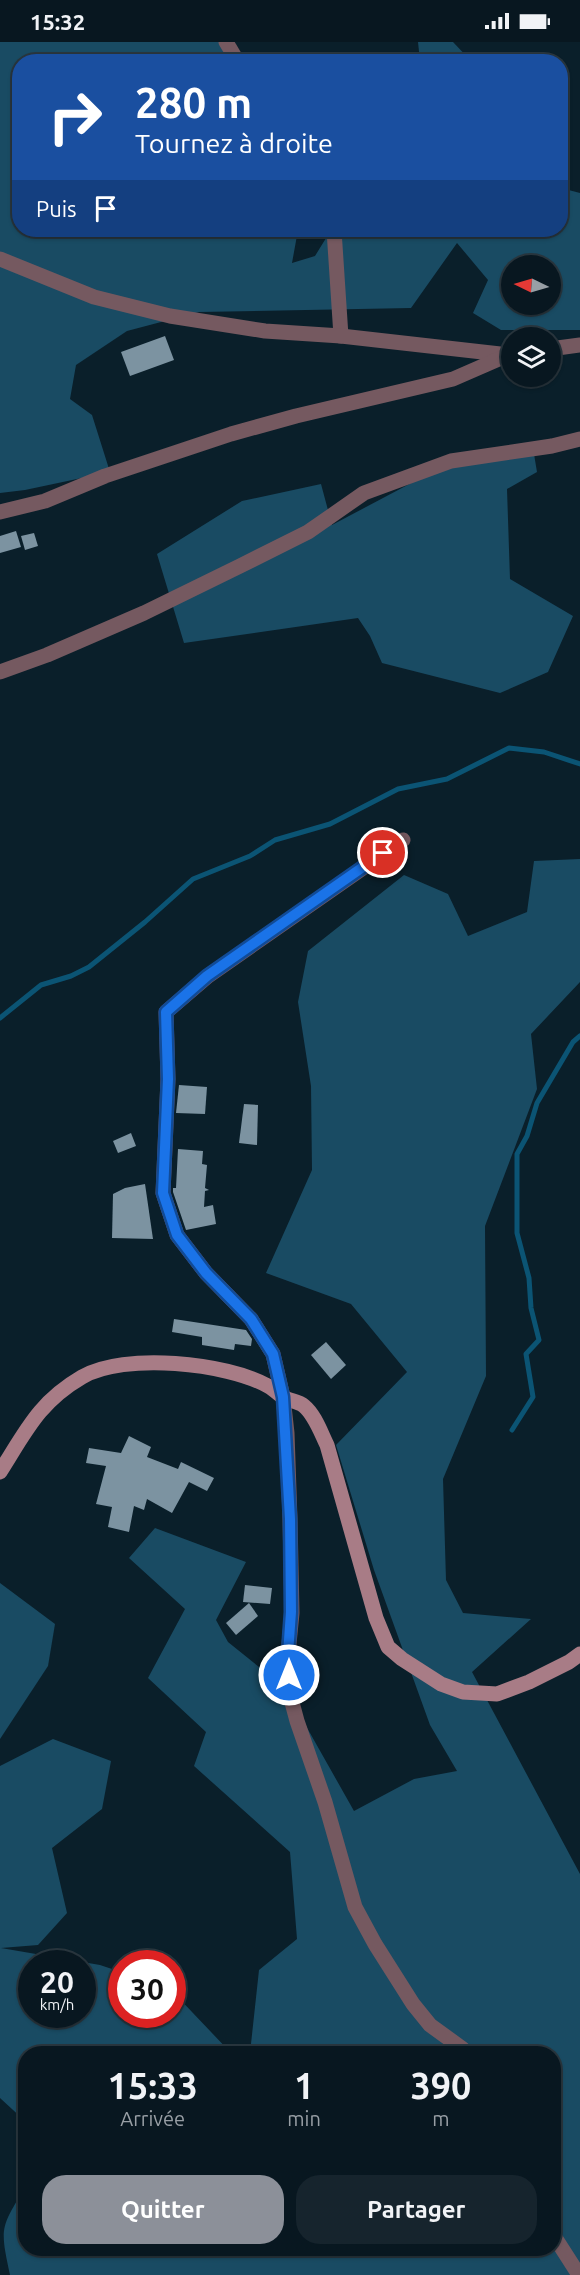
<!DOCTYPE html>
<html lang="fr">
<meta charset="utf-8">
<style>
:root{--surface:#081720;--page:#16242d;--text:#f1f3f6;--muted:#989fa5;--line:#29363e;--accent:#8c9099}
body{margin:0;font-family:Ubuntu,sans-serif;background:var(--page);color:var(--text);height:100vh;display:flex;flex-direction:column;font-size:22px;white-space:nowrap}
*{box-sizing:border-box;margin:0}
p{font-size:20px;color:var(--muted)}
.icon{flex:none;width:33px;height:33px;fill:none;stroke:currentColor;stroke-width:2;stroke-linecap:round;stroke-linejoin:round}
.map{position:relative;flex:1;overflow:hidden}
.drawer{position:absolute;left:18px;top:2004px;width:543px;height:210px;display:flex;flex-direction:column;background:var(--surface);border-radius:24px;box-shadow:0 2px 4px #0004,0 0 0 2px var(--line)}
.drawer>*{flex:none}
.top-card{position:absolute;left:12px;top:12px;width:556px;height:183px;border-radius:24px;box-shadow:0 2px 4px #0004,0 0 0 2px var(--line);background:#1a4fa0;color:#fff;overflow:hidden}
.needle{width:39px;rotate:275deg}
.fabs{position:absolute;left:501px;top:213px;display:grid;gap:12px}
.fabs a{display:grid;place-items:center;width:60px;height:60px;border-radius:50%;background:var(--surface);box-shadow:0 2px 4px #0004,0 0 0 2px var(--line);font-size:30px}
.speed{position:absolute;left:18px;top:1908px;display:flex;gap:12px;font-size:30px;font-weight:700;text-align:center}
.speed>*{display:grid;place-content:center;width:78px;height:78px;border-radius:50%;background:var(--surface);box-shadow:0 2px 4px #0004,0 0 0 2px var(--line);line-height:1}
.speed small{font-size:15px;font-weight:400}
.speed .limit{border:9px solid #d22;background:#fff;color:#111}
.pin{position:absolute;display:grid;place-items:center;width:51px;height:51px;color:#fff;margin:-26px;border:3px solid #fff;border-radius:50%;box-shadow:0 2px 6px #0007}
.me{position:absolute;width:66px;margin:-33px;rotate:0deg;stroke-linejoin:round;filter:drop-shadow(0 0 4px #0008)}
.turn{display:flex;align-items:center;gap:21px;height:126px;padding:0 24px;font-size:27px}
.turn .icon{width:78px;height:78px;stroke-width:2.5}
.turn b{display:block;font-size:42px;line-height:51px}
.then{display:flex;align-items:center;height:57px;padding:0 24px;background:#0003;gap:12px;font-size:22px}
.eta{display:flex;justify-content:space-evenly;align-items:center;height:102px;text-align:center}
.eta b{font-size:36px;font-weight:600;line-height:42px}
.primary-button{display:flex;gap:12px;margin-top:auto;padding:12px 24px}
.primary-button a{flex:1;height:69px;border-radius:24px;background:var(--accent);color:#fff;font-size:24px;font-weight:600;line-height:69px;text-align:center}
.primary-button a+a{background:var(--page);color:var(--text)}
.status{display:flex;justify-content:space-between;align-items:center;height:42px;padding:0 30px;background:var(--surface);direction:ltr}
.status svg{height:16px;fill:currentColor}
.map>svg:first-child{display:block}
</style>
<div class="status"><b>15:32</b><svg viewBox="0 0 49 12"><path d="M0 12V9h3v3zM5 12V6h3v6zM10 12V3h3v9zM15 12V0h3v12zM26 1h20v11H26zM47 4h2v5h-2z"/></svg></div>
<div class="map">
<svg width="580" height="2233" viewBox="0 0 580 2233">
<rect width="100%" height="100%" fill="#0a1f2a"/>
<!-- forest -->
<g fill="#194b63" fill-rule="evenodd">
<path d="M0 0H219L231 19 20 20V188H298L292 221 315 214 331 188H561V146L580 151V288H501L473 271 488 238 457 201 411 266 199 270 127 289 76 323 70 357 92 373 110 430 25 448 0 451ZM512 224H550V262H512Z"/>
<polygon points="418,0 453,0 471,19 420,19"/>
<polygon points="533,406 537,430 507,447 510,537 573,574 548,630 500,651 382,621 370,594 358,576 184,601 157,512 242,459 321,442 332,483 434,429"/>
<path d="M580 817V940L531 992 537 1047 485 1184 486 1334 443 1437 446 1538 463 1571 531 1577 472 1630 580 1832V2233H10C0 2186 0 2186 25 2146L26 2206H554V2012L250 2011 259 1928 297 1897 290 1810 194 1724 206 1690 148 1636 185 1567 129 1516 155 1486 246 1520 216 1578 228 1600 284 1645 354 1769 414 1737 457 1729 430 1683 374 1528 336 1403 407 1330 351 1262 266 1231 312 1128 311 1044 298 960 308 909 404 833 448 852 468 894 527 870 534 819Z"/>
<polygon points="0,1541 55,1582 48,1624 0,1697"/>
<path d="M53 1697 111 1719 102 1767 52 1806 67 1871 38 1903 1 1906 100 1923 121 1930 122 1972H172L173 1950 231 2011 26 2012 25 2079 0 2056V1724ZM32 1922H82V1972H32Z"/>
</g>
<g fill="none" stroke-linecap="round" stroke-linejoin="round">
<!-- stream -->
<g stroke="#0b5474" stroke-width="5">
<polyline points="0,976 41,943 71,934 89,925 145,880 193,837 250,814 275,798 330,782 398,747 447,737 509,706 544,710 580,722"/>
<polyline points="512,1388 533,1355 526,1312 539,1298 531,1266 529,1236 517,1191 517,1112 527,1094 537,1061 573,1000 580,994"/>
</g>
</g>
<!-- building -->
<g fill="#7c93a1">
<polygon points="165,294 174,318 130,334 121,310"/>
<polygon points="16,489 21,505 0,511 0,494"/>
<polygon points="34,491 38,504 25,508 21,494"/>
<polygon points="179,1043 207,1045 205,1072 176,1071"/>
<polygon points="244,1062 258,1063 257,1103 239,1101"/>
<polygon points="131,1091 136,1104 118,1111 113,1099"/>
<polygon points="178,1107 203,1109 202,1122 207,1123 205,1146 209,1148 205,1149 204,1165 213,1163 216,1182 186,1188 173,1150 173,1146 176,1146"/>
<polygon points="145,1142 153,1197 112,1196 113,1152 125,1146"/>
<polygon points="174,1277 246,1288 252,1297 251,1304 235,1302 234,1308 202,1303 202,1295 172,1290"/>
<polygon points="326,1300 346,1323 331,1337 311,1313"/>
<polygon points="129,1394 151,1405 147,1415 178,1427 181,1420 214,1436 207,1449 189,1440 172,1471 147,1457 144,1468 134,1464 129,1490 108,1485 112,1465 96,1462 106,1424 86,1421 89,1406 121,1411"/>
<polygon points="245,1543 272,1546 270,1562 243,1560"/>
<polygon points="249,1561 258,1574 236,1593 226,1581"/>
</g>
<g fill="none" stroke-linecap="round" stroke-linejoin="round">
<!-- street -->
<g stroke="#755960" stroke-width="15">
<polyline points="226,0 238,20"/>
<polyline points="334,188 341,294"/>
<polyline points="0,217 94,255 170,274 265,289 341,294 509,313"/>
<polyline points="550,307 580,303"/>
<polyline points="0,470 45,459 105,434 231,392 296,374 453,337 508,313"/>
<polyline points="0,630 47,613 144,571 240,524 308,490 364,451 451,419 552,404 580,397"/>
<polyline points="403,798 208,934 166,970 168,1037 163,1151 177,1193 206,1231 251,1277 273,1312 283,1355 287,1391 290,1477 292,1571 288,1612 290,1653 297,1679 325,1760 355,1865 375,1902 413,1962 430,1983 463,2007 467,2012"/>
<polyline points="554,2194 579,2233"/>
</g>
<!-- secondary -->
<path stroke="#a87c86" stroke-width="15" d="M0 1430C26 1389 39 1360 82 1335 124 1310 227 1321 268 1344 274 1347 278 1352 283 1355 289 1359 298 1359 304 1364 315 1373 321 1391 327 1403L376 1576 388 1605 402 1617 441 1642 463 1650 497 1652 529 1640 569 1620 580 1612"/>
</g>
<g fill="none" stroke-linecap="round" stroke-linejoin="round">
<!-- route casing -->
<g stroke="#114b97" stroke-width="15">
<polyline id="route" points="289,1633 288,1612 291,1570 290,1477 283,1355 273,1312 251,1277 206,1231 177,1193 163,1151 168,1037 166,970 207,934 383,811"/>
</g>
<!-- route -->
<use href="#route" stroke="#1a73e8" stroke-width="10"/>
</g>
</svg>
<div class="fabs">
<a><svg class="needle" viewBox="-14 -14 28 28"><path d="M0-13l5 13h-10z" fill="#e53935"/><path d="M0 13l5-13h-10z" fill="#989fa5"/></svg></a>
<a><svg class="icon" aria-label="layers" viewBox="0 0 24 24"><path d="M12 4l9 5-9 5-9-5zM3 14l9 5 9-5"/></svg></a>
</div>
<div class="speed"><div>20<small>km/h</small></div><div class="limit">30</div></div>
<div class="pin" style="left:383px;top:811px;background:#d93025"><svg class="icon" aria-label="arrive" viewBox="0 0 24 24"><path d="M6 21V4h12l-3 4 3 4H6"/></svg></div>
<svg class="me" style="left:289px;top:1633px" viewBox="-20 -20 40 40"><circle r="17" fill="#1a73e8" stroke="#fff" stroke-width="3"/><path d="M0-11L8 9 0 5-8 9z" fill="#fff"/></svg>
<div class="top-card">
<div class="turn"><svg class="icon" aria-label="right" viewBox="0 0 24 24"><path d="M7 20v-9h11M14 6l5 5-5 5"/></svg><div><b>280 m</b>Tournez à droite</div></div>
<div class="then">Puis<svg class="icon" aria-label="arrive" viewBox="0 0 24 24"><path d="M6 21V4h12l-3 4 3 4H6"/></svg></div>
</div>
<section class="drawer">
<div class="eta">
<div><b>15:33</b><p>Arrivée</p></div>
<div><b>1</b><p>min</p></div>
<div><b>390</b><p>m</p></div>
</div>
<div class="primary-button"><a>Quitter</a><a>Partager</a></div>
</section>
</div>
